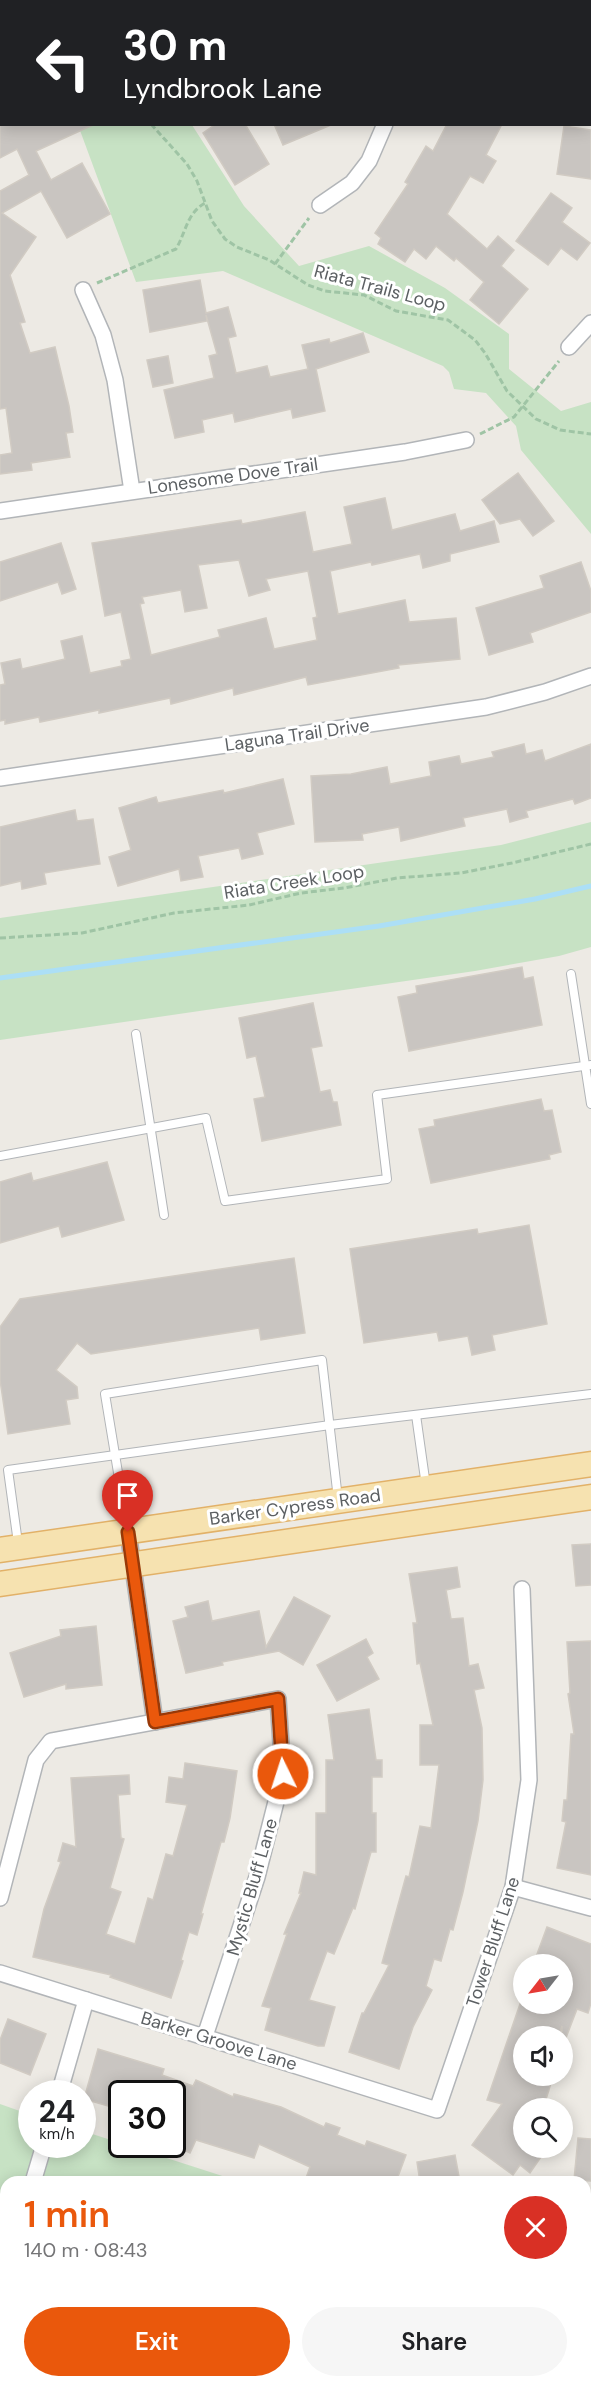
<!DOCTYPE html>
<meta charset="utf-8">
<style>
:root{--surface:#fff;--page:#f6f6f6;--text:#202124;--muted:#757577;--accent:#ea580c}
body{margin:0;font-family:"DM Sans",sans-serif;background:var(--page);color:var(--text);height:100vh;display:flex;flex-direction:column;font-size:22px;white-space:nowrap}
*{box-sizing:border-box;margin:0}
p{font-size:20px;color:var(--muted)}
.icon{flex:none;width:33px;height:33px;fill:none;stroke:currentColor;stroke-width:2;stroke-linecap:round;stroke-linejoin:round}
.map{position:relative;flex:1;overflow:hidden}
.panel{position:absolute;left:0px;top:2176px;width:591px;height:212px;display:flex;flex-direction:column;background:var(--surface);border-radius:18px 18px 0 0;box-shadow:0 3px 15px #0003}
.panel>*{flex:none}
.hud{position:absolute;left:0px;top:0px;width:591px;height:126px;box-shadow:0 3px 15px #0003;background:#202124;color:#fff;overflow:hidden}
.needle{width:39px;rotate:239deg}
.fabs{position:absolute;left:513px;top:1954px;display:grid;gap:12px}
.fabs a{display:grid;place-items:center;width:60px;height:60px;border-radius:50%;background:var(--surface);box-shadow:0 3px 15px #0003;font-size:30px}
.speed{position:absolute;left:18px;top:2080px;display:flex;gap:12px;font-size:30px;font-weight:700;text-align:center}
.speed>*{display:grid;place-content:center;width:78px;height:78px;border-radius:50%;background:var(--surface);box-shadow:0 3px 15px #0003;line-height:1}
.speed small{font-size:15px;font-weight:400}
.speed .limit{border:3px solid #111;border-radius:9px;background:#fff;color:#111}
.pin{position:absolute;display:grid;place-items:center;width:51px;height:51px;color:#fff;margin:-62px -26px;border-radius:50% 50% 50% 0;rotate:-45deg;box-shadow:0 0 6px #0007}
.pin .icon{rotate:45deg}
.me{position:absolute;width:66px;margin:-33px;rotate:356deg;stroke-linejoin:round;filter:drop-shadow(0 0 4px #0008)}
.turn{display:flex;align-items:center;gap:21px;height:126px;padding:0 24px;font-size:27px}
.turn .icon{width:78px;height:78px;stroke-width:2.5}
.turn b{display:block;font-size:42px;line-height:51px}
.round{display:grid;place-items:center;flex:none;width:63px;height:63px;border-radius:32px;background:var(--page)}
.head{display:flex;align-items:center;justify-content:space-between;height:102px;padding:0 24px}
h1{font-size:36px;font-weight:600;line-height:45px;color:var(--accent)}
.button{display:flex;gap:12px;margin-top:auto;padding:12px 24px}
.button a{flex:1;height:69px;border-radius:36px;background:var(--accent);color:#fff;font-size:24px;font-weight:600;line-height:69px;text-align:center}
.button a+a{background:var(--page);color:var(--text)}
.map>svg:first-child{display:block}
</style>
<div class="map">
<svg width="591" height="2387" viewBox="0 0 591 2387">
<rect width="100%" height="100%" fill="#edeae4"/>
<!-- green -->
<g fill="#c7e2c4">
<polygon points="78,125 192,125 244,206 299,266 369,246 445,288 509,334 509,369 561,411 591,402 591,534 521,450 516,426 486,393 454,389 449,372 443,366 223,271 136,282"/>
<polygon points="591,822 591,947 559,956 475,971 0,1040 0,918 501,845"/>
<polygon points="0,2104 31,2115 32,2145 82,2145 83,2131 241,2182 6,2182 6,2211 0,2209"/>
<polygon points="585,2294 591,2296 591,2387 549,2387 534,2382 585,2382"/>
</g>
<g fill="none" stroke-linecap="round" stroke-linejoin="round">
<!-- stream -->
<polyline stroke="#acdff6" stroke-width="5" points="0,978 379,926 535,899 591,886"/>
</g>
<!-- building -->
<g fill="#c9c5c1" stroke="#d1cbc3" stroke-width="1.5" fill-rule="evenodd">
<polygon points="0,124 95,124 36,151 51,180 82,163 110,214 67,238 41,191 2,213 36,237 10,275 25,322 20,323 30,353 55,347 69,406 73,432 66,433 70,457 31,463 32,470 0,474 0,455 12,453 6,408 0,409 0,191 29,175 17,149 0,158"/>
<polygon points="216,124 245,124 269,164 235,185 203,133"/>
<polygon points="274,124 331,124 331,125 283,145"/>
<polygon points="447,124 502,124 486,155 496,161 483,183 470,176 447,214 487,249 498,236 514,250 501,266 528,289 499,324 470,300 484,282 456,258 454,261 436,246 426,259 414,249 405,262 378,244 381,238 375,233 408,184 405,182 426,146 433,151"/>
<polygon points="564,126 591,130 591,179 557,174"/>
<polygon points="551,193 572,208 562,222 590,243 577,260 561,248 548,265 516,241"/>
<polygon points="200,280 206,313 228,307 236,336 228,338 236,373 267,366 270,377 308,369 302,345 329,339 330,343 363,333 369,352 316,369 325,411 293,418 291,409 235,422 233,413 202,420 204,432 175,438 164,390 214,378 209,356 217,354 206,315 207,321 150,332 143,290"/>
<polygon points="168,356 173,383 153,387 147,360"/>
<polygon points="518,473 554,521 533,536 520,519 500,524 482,500"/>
<path d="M385 498 392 530 455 514 460 531 494 521 499 542 450 554V561L423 568 420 554 372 565 371 562 330 571 338 614 405 600 409 622 456 618 460 659 398 665 399 668 308 685 306 677 234 695 233 688 171 704 170 698 99 713V710L40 722 39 717 5 724V720L0 721V685L5 684 1 663 20 659 22 669 65 659 61 641 82 636 90 673 122 666 121 661 131 659 121 612 105 616 92 543 241 520 242 524 305 512 313 552 352 544 344 507ZM239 560 249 596 270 590 266 579 308 571 317 617 313 618 317 640 274 649 266 618 218 630 220 637 151 655 140 604 144 603 142 597 181 590 185 612 207 608 198 565Z"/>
<polygon points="61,543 76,589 62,594 58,582 0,601 0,562"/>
<polygon points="581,562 591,591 591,612 530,633 533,642 489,655 476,608 544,588 540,576"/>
<polygon points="524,744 526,754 542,750 545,761 591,744 591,798 575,804 573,799 526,811 528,817 510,822 507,809 463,818 465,826 401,841 399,827 362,834 363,840 315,842 311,776 351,774 387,767 390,784 431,776 429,762 459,756 461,764 494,757 492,752"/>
<polygon points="283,779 294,824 257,833 263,854 242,859 239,848 198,856 203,877 181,881 179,869 118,886 109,857 131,850 119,808 156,797 158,803 223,790 224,793"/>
<polygon points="75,810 77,821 93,819 100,864 44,873 46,884 22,889 21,881 0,886 0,827"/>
<polygon points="522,967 524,979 533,977 542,1025 409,1051 398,997 417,993 416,986"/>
<polygon points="313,1003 322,1046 311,1048 320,1092 330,1090 333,1102 337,1102 341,1125 262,1141 254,1099 265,1097 256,1056 247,1058 239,1018"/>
<polygon points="541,1099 544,1111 552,1110 561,1152 549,1155 550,1159 431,1183 419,1129 435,1126 434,1120"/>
<polygon points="107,1162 124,1220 62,1237 59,1226 0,1243 0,1182 31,1173 33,1181"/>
<polygon points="529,1225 547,1324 492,1335 495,1350 472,1355 468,1336 439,1341 437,1332 364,1343 350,1249 477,1229 478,1234"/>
<polygon points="294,1258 305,1333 261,1340 259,1328 91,1354 77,1343 56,1370 77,1387 78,1398 66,1400 70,1424 8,1434 0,1380 0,1327 20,1299"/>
<polygon points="591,1544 591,1585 576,1586 572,1545"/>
<polygon points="457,1567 460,1587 446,1590 451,1619 463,1618 469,1666 478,1664 484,1688 474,1690 482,1728 483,1780 478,1821 463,1892 453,1930 450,1929 441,1961 434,1959 426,1986 432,1990 413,2027 399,2069 349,2052 362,2013 364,2013 389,1965 382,1963 406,1876 409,1877 420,1826 431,1828 439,1765 420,1765 420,1725 433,1725 420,1663 417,1664 413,1623 417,1623 409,1574"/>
<polygon points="294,1597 330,1616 303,1665 279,1651 222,1662 223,1665 186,1673 173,1621 188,1617 185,1607 208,1601 212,1621 259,1611 266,1647"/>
<polygon points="96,1626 102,1685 66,1689 66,1684 24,1697 10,1653 61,1636 60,1630"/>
<polygon points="366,1639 373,1653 367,1657 379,1679 337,1701 317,1665"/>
<polygon points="591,1641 591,1875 557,1868 566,1822 562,1821 564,1800 567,1800 571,1734 574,1734 568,1694 570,1693 567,1642"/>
<polygon points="369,1709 376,1760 382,1760 382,1777 372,1777 372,1813 376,1813 376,1852 371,1852 355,1909 353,1908 334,1954 327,1951 309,2000 335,2007 324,2046 318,2046 265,2030 271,2008 262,2006 287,1934 284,1934 301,1893 299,1893 304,1872 316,1875 316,1813 326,1813 326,1760 334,1760 328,1715"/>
<polygon points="185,1763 237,1771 230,1818 224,1842 221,1842 201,1914 203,1914 197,1935 189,1932 181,1960 183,1961 171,1998 110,1977 111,1975 33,1957 44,1909 61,1862 58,1861 63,1843 76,1847 71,1778 129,1775 130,1794 118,1795 121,1838 124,1839 110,1888 121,1892 106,1934 135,1944 148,1898 153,1900 166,1854 173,1856 187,1805 166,1802 169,1777 183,1779"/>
<polygon points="547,1927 591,1944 591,2003 588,2013 577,2009 564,2043 562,2043 562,2026 558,2037 524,2037 524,2076 539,2076 552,2080 543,2109 524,2109 524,2148 529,2148 541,2157 530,2173 520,2165 513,2175 472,2145 502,2104 487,2100 521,2001 524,2001 524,2004 562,2004 562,1965 533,1965"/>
<polygon points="8,2019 46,2034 30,2075 0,2063 0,2040"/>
<polygon points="98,2049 164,2069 162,2075 193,2086 196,2080 233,2097 234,2094 281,2107 324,2127 326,2123 340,2128 337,2135 365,2146 367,2141 406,2155 396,2182 319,2182 306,2178 310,2167 259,2144 254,2158 196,2140 190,2153 172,2144 172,2094 122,2094 122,2110 84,2099"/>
<polygon points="578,2138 591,2139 591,2181 574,2180"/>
<polygon points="455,2155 460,2182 420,2182 417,2162"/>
</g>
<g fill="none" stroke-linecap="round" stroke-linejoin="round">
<!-- service casing -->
<g stroke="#b2b5b8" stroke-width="10">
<g id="service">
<polyline points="571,974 591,1104"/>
<polyline points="136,1034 164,1215"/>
<polyline points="0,1156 206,1118 225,1201 387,1179 377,1095 591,1065"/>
<polyline points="416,1415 426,1486"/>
<polyline points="127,1527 105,1394 322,1360 338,1499"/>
<polyline points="18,1543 8,1470 330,1425 591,1394"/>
</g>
</g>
<!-- minor casing -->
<g stroke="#b2b5b8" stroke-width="18">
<g id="minor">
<polyline points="413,0 413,2"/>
<polyline points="320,205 352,183 369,161 385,124"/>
<polyline points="83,290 103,335 115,380 132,491"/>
<polyline points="569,347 591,323"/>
<polyline points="0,511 405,452 466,440"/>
<polyline points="0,778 486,707 545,692 591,676"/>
<polyline points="128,1532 155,1722"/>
<polyline points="513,1887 591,1908"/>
<polyline points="0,1898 36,1760 51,1741 278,1699 283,1774 257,1877 205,2036"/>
<polyline points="0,1973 437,2110 513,1887 529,1780 522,1589"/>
<polyline points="59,2094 86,2000"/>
<polyline points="33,2182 44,2145"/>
<polyline points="0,2294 6,2273"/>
<polyline points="0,2342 6,2344"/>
<polyline points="127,2382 142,2387"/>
<polyline points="82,2387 83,2382"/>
</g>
</g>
<!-- primary casing -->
<g stroke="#e2b168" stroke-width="27">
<g id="primary">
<polyline points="0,1550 591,1464"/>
<polyline points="0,1584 591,1497"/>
</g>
</g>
<!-- path -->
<g stroke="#9fc4a5" stroke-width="3" stroke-dasharray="6 3" stroke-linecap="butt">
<polyline points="71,0 71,2"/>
<polyline points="97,2 103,0"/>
<polyline points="0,38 2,37"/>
<polyline points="151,124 187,164 197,181 212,221 225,239 237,247 269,260 308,285 325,291 364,295 396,311 448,320 475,340 485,353 507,391 536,419 560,430 591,434"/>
<polyline points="275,264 309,218"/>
<path d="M97 283 176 249C186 232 187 213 205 203"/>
<polyline points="480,434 514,417 559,361"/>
<polyline points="0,938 82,933 174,913 249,905 301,893 344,888 397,878 461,873 512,863 591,844"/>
</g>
<!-- service -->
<use href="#service" stroke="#fff" stroke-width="8"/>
<!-- minor -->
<use href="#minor" stroke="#fff" stroke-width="15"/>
<!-- primary -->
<use href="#primary" stroke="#f6e2b0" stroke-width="24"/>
</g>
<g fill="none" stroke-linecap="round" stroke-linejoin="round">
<!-- route casing -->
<g stroke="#983908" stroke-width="15">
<polyline id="route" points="128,1532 155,1722 278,1699 283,1774"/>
</g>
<!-- route -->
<use href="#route" stroke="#ea580c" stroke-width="10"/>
</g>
<g text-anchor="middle" stroke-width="6" stroke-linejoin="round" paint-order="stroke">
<!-- street labels -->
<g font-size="18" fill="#5c6063" stroke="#fff">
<text transform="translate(380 288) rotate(15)" y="6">Riata Trails Loop</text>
<text transform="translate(233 476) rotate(-8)" y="6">Lonesome Dove Trail</text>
<text transform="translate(297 735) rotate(-8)" y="6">Laguna Trail Drive</text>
<text transform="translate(294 882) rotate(-9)" y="6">Riata Creek Loop</text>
<text transform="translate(295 1507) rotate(-8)" y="6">Barker Cypress Road</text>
<text transform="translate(252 1887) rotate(-74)" y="6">Mystic Bluff Lane</text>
<text transform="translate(493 1942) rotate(-72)" y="6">Tower Bluff Lane</text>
<text transform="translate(219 2041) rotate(17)" y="6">Barker Groove Lane</text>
</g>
</g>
</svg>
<div class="fabs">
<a><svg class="needle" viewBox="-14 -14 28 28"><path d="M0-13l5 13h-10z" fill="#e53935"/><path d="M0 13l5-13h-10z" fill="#757577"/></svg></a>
<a><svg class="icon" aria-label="sound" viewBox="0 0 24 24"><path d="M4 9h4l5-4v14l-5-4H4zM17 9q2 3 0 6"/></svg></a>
<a><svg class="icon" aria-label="search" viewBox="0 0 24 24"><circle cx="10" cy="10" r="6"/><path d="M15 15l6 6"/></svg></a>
</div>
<div class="speed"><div>24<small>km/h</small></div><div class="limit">30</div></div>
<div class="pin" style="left:128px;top:1532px;background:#d93025"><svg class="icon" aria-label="arrive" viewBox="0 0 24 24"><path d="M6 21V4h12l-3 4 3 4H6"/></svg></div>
<svg class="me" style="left:283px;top:1774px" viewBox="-20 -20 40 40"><circle r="17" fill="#ea580c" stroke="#fff" stroke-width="3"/><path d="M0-11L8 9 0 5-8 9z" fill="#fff"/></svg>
<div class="hud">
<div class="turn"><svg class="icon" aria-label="left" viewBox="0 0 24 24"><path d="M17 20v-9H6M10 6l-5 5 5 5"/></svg><div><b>30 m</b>Lyndbrook Lane</div></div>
</div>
<section class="panel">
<div class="head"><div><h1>1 min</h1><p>140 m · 08:43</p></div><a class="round" style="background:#d93025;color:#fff"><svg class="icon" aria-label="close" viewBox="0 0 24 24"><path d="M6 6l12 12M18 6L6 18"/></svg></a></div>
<div class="button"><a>Exit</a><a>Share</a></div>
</section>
</div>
